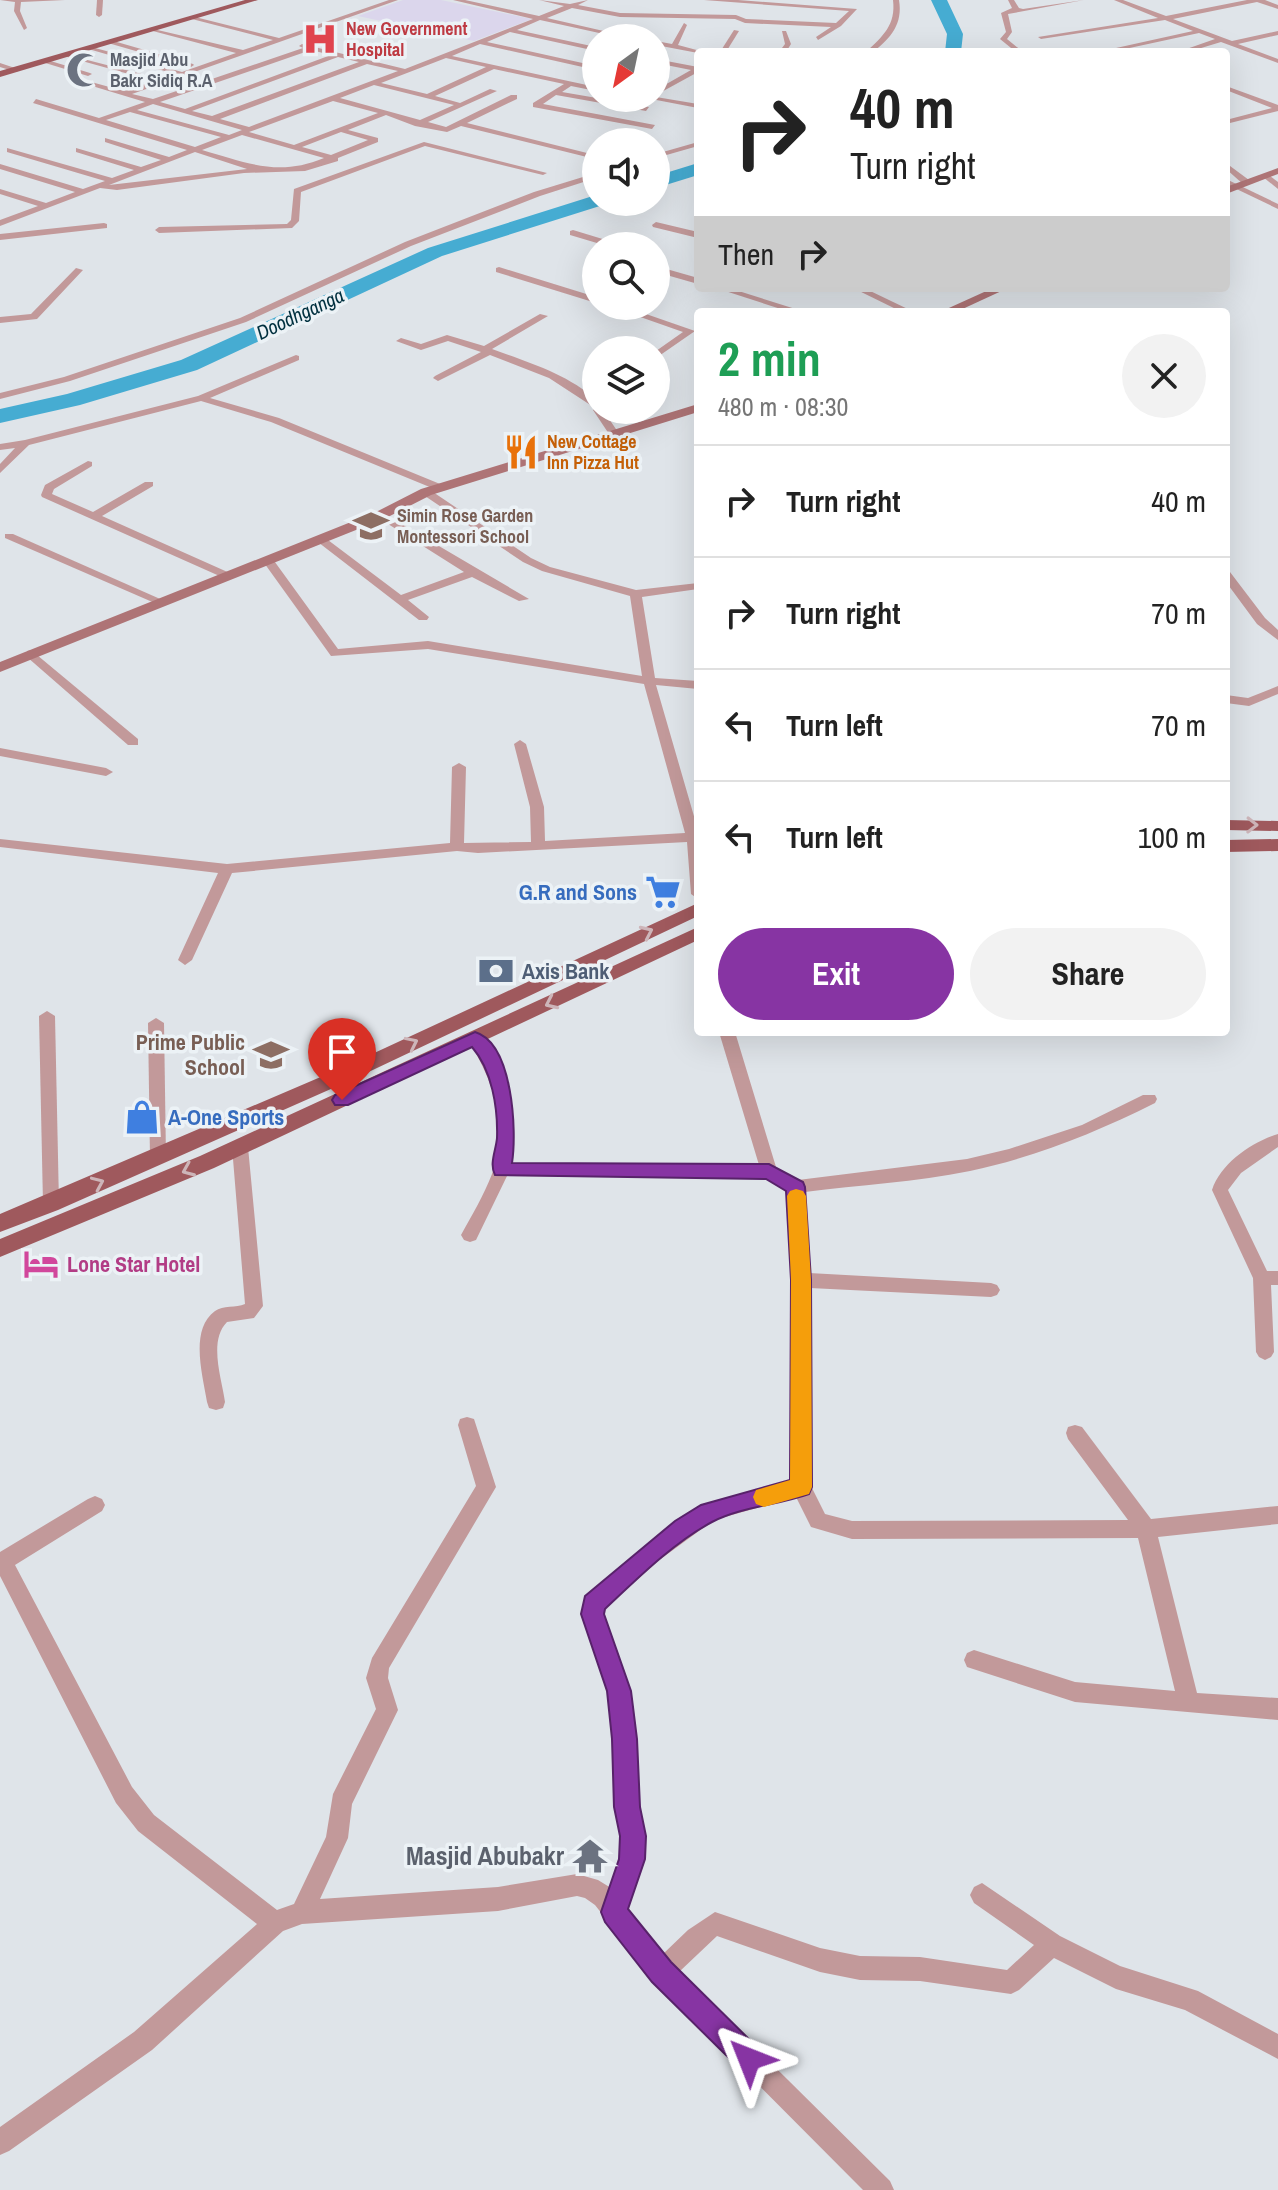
<!DOCTYPE html>
<meta charset="utf-8">
<style>
:root{--surface:#fff;--page:#f2f2f2;--text:#222;--muted:#767676;--line:#e0e0e0;--accent:#8734a3}
body{margin:0;font-family:"Archivo Narrow",sans-serif;background:var(--page);color:var(--text);height:100vh;display:flex;flex-direction:column;font-size:30px;white-space:nowrap}
*{box-sizing:border-box;margin:0}
p{font-size:26px;color:var(--muted)}
.icon{flex:none;width:44px;height:44px;fill:none;stroke:currentColor;stroke-width:2;stroke-linecap:round;stroke-linejoin:round}
.map{position:relative;flex:1;overflow:hidden}
.panel{position:absolute;left:694px;top:308px;width:536px;height:728px;display:flex;flex-direction:column;background:var(--surface);border-radius:8px;box-shadow:0 8px 32px #0002}
.panel>*{flex:none}
.top-card{position:absolute;left:694px;top:48px;width:536px;height:244px;border-radius:8px;box-shadow:0 8px 32px #0002;background:#fff;color:var(--text);overflow:hidden}
.needle{width:52px;rotate:213deg}
.fabs{position:absolute;left:582px;top:24px;display:grid;gap:16px}
.fabs a{display:grid;place-items:center;width:88px;height:88px;border-radius:50%;background:var(--surface);box-shadow:0 8px 32px #0002;font-size:40px}
.pin{position:absolute;display:grid;place-items:center;width:68px;height:68px;color:#fff;margin:-82px -34px;border-radius:50% 50% 50% 0;rotate:-45deg;box-shadow:0 0 8px #0007}
.pin .icon{rotate:45deg}
.me{position:absolute;width:88px;margin:-44px;rotate:315deg;stroke-linejoin:round;filter:drop-shadow(0 0 6px #0008)}
.turn{display:flex;align-items:center;gap:28px;height:168px;padding:0 24px;font-size:36px}
.turn .icon{width:104px;height:104px;stroke-width:2.5}
.turn b{display:block;font-size:56px;line-height:68px}
.then{display:flex;align-items:center;height:76px;padding:0 24px;background:#0003;gap:16px;font-size:30px}
.round{display:grid;place-items:center;flex:none;width:84px;height:84px;border-radius:42px;background:var(--page)}
.headline{display:flex;align-items:center;justify-content:space-between;height:136px;padding:0 24px}
h1{font-size:48px;font-weight:700;line-height:60px;color:#1e9e55}
.action{display:flex;gap:16px;margin-top:auto;padding:16px 24px}
.action a{flex:1;height:92px;border-radius:48px;background:var(--accent);color:#fff;font-size:32px;font-weight:700;line-height:92px;text-align:center}
.action a+a{background:var(--page);color:var(--text)}
ul{padding:0;list-style:none}
li{display:flex;align-items:center;gap:24px;height:112px;padding:0 24px;border-top:2px solid var(--line)}
li div{flex:1}
li b{display:block;font-size:30px}
li em{font-style:normal}
.map>svg:first-child{display:block}
</style>
<div class="map">
<svg width="1278" height="2190" viewBox="0 0 1278 2190">
<rect width="100%" height="100%" fill="#dfe4e9"/>
<!-- education -->
<polygon fill="#dbd6ec" points="403,0 441,0 532,19 474,41 358,16"/>
<g fill="none" stroke-linecap="round" stroke-linejoin="round">
<!-- river -->
<g fill="#46acd2" fill-rule="evenodd">
<polygon points="931,0 947,0 963,34 961,52 945,52 947,34"/>
<polygon points="698,163 698,175 656,188 656,176"/>
<polygon points="596,195 596,202 605,202 603,205 442,256 197,370 80,405 0,423 0,409 67,394 181,360 428,248"/>
</g>
<!-- minor -->
<g fill="#c2999a" fill-rule="evenodd">
<polygon points="0,0 65,0 21,2 20,11 27,28 24,30 14,11 15,2"/>
<polygon points="97,0 103,0 102,15 99,17 96,15"/>
<path d="M389 0H398L132 94 153 99 303 48 299 46 302 44 405 69 533 19 453 0H465L539 16 564 6 539 0 570 4 588 0 578 5 620 13 736 15 746 19 836 23 849 11 704 0H738L857 9 841 26 818 40 816 37 831 27 745 23 735 19 620 17 572 8 547 18 634 38H622L540 20 517 30 596 47V51L510 32 487 42 596 66V70L480 44 452 56 596 87V91L571 86 562 92 649 107 646 111 556 95 543 104 655 125 652 129 533 107V103L564 84 494 69 435 96 460 103 490 89 497 91 428 122 446 127 511 95H517V99L467 123 595 155V159L461 126 447 132 415 126 386 115 348 130 378 138V142L338 158V161L305 171 244 173 117 190 100 188 0 226V220L38 206 0 194V189L46 203 75 192 0 169V164L83 189 105 181 7 152V148L112 178 134 170 76 152V148L141 167 161 160 105 142V138L169 157 187 150 33 103 36 99 99 118 145 102 69 79 73 77 124 91 154 81 64 56V54L161 79 175 74 85 48 88 46 182 72 236 53 149 30V28L243 50 273 40 188 18 191 16 279 38ZM311 50 331 55 185 109 160 102ZM338 57 359 62 212 116 192 111ZM446 58 486 67 427 94 381 83ZM367 64 398 71 249 127 220 119ZM374 85 454 105 420 120 340 98ZM333 101 378 113 294 145 249 132ZM153 104 242 130 229 135 137 110ZM130 112 221 137 195 147 106 120ZM341 132 368 140 331 155 302 147ZM242 135 324 158C279 177 247 163 202 150ZM195 152 247 169 109 185Z"/>
<path d="M893 0H899C903 24 891 38 873 52H866C883 36 896 25 893 0Z"/>
<polygon points="1008,0 1014,0 1019,8 1023,9 1084,0 1008,14 1012,32 1007,39 1023,52 1016,52 1000,39 1006,32 1001,13 1012,8"/>
<polygon points="1114,0 1123,0 1166,16 1247,0 1265,0 1278,5 1278,9 1257,2 1173,19 1232,41 1278,31 1278,35 1238,44 1278,59 1278,63 1221,42 1188,52 1178,52 1215,39 1199,33 1111,52 1098,52 1193,31 1165,20 1041,39 1038,37 1158,18"/>
<polygon points="684,23 687,25 678,45 704,52 698,53 656,45 656,41 672,44"/>
<polygon points="734,30 739,31 726,52 720,52"/>
<polygon points="782,31 786,31 791,44 786,52 779,52 785,44"/>
<polygon points="110,40 193,64 194,65 191,67 108,43"/>
<polygon points="44,59 90,73 92,74 88,76 42,62"/>
<polygon points="656,59 698,67 698,72 656,95 656,90 691,70 656,63"/>
<polygon points="0,63 18,69 20,70 16,72 0,67"/>
<polygon points="1226,86 1278,105 1278,111 1226,124 1226,120 1272,108 1226,90"/>
<polygon points="656,97 698,104 698,108 646,98"/>
<polygon points="424,142 547,173 543,175 425,146 301,192 299,221 292,228 159,233 155,230 159,227 287,224 291,220 294,189"/>
<polygon points="698,142 698,146 656,158 656,154"/>
<polygon points="1226,163 1249,180 1249,184 1243,184 1226,169"/>
<polygon points="596,173 596,178 540,196 411,246 246,322 70,381 0,399 0,393 64,377 240,318 405,242 534,192"/>
<polygon points="1266,173 1278,182 1278,189 1263,177"/>
<polygon points="1226,179 1278,204 1278,209 1226,184"/>
<polygon points="656,222 698,232 698,238 653,227 652,225"/>
<polygon points="104,223 107,224 107,228 0,240 0,234"/>
<polygon points="573,230 619,244 620,246 607,246 570,235 570,231"/>
<polygon points="656,266 698,278 698,284 656,272"/>
<polygon points="499,267 596,297 596,303 496,272 496,268"/>
<polygon points="76,268 83,270 37,319 0,323 0,317 31,314"/>
<polygon points="716,288 729,288 805,312 790,312"/>
<polygon points="853,288 864,288 914,312 902,312"/>
<polygon points="609,306 623,306 695,331 656,358 656,351 683,332"/>
<path d="M540 314 548 316 492 349C527 362 568 374 596 400V410H603L620 435 619 437H611L593 410 595 408 549 378 490 355 438 381 433 378 435 376 481 352 448 341 421 350 396 341 401 338 421 344 447 335 484 346Z"/>
<polygon points="296,355 299,356 299,360 210,398 279,418 445,486 445,490 437,490 271,422 201,401 29,445 0,473 0,464 15,448 0,450 0,444 25,440 198,396"/>
<polygon points="88,461 92,462 92,466 54,489 52,494 93,512 145,482 153,482 153,486 102,516 232,574 232,578 224,578 42,497 41,495 45,485"/>
<polygon points="422,490 430,490 531,558 550,567 636,590 698,583 698,589 642,597 655,678 698,681 698,689 656,685 698,830 698,899 691,894 687,842 478,853 457,851 232,873 192,960 185,965 178,960 218,873 0,847 0,839 227,864 450,843 452,767 459,763 466,767 464,843 531,842 530,807 514,744 520,740 526,744 544,807 545,841 685,833 644,684 428,649 331,656 262,560 272,558 338,649 428,641 642,676 630,596 542,571 523,562 422,494"/>
<polygon points="381,512 529,599 519,601 472,577 408,600 429,617 427,620 419,620 314,539 324,537 401,595 464,572 377,517 376,515"/>
<polygon points="5,534 13,534 167,602 157,604 5,538"/>
<polygon points="1226,571 1230,572 1265,618 1278,630 1278,640 1257,624 1226,582"/>
<polygon points="31,650 138,739 138,745 128,745 27,657 27,651"/>
<polygon points="1278,686 1278,694 1249,706 1226,703 1226,695 1248,698"/>
<polygon points="0,748 106,768 113,772 106,776 0,756"/>
<polygon points="47,1011 55,1016 59,1204 57,1209 45,1209 43,1204 39,1016"/>
<polygon points="156,1018 164,1023 166,1158 164,1162 152,1162 150,1158 148,1023"/>
<path d="M475 1032C485 1036 490 1047 495 1056 513 1090 517 1127 511 1164L759 1165 719 1032H735L776 1167 798 1180 967 1159 1009 1149 1082 1125 1143 1095H1155L1157 1099 1155 1103C1095 1133 1035 1157 970 1171 916 1182 859 1185 805 1192L809 1273 991 1283 997 1285 1000 1290 997 1295 991 1297 810 1288 811 1486 825 1514 852 1521 1128 1520 1068 1439 1066 1433 1068 1427 1075 1425 1082 1427 1151 1519 1278 1506V1524L1158 1537 1197 1693 1278 1698V1720L1075 1702 967 1667 964 1660 967 1653 974 1650 1075 1682 1175 1691 1138 1538 852 1539 811 1527 796 1497 714 1520 658 1561 604 1609 603 1614 630 1691 636 1739 638 1807 644 1836 643 1859 627 1909 663 1954 688 1930 715 1912 820 1948 860 1956 920 1957 1007 1970 1034 1945 974 1903 970 1895 974 1887 982 1883 1060 1936 1120 1966 1198 1991 1278 2034V2059L1185 2010 1116 1989 1054 1958 1019 1990 1011 1994 920 1981 860 1980 820 1972 717 1936 679 1972 890 2181 894 2190H863L654 1980 595 1905 585 1898 577 1896 498 1911 302 1924 283 1931 152 2050 9 2151 0 2155V2127L134 2032 257 1924 138 1831 116 1803 0 1576V1552L88 1499 95 1496 102 1499 105 1505 102 1511 15 1565 132 1787 154 1815 277 1910 294 1904 326 1837 333 1794 376 1709 366 1678 372 1658 476 1486 458 1425 460 1419 467 1417 474 1419 496 1487 389 1668 388 1678 398 1710 352 1804 348 1838 320 1899 498 1887 577 1874 598 1880 611 1888 621 1859 622 1836 616 1807 614 1739 608 1691 583 1614 587 1597 644 1547 702 1506 791 1481 792 1280 788 1190 766 1177 507 1176 476 1240 470 1242 464 1240 461 1235C472 1215 484 1195 492 1174 509 1124 493 1080 467 1038Z"/>
<path d="M1278 1134V1147L1241 1173 1228 1190 1267 1271H1278V1285H1271L1274 1352 1271 1357 1265 1360 1259 1357 1256 1352 1253 1278 1212 1190C1221 1163 1252 1142 1278 1134Z"/>
<path d="M240 1141 246 1143 248 1147 263 1306 254 1318 227 1322C208 1341 222 1379 225 1402L223 1408 216 1410 209 1408 207 1402C203 1376 189 1330 215 1311 223 1305 236 1308 245 1304L232 1147 234 1143Z"/>
</g>
<!-- secondary -->
<g fill="#ae7476" fill-rule="evenodd">
<polygon points="1278,168 1278,174 1226,194 1226,187"/>
<polygon points="993,288 1008,288 956,312 940,312"/>
<polygon points="698,404 698,412 431,495 386,518 0,672 0,662 376,512 421,489"/>
</g>
<!-- primary -->
<g fill="#9f595d" fill-rule="evenodd">
<polygon points="245,0 258,0 0,77 0,71"/>
<polygon points="1226,820 1278,821 1278,831 1226,830"/>
<polygon points="1278,839 1278,851 1226,852 1226,840"/>
<polygon points="698,903 698,916 358,1077 58,1210 0,1232 0,1214 344,1067"/>
<polygon points="698,927 698,940 214,1168 0,1257 0,1239 200,1156"/>
</g>
</g>
<!-- one-way arrows -->
<defs><path id="oneway-chevron" d="M-2-3.5L2.5 0L-2 3.5" fill="none" stroke-width="1.6" stroke-linecap="round" stroke-linejoin="round" transform="scale(2)"/></defs>
<g stroke="#cdb5b9">
<use href="#oneway-chevron" transform="translate(1252 825) rotate(1)"/>
<use href="#oneway-chevron" transform="translate(647 932) rotate(-25)"/>
<use href="#oneway-chevron" transform="translate(551 1003) rotate(155)"/>
<use href="#oneway-chevron" transform="translate(412 1043) rotate(-26)"/>
<use href="#oneway-chevron" transform="translate(188 1170) rotate(157)"/>
<use href="#oneway-chevron" transform="translate(98 1183) rotate(-24)"/>
</g>
<!-- route -->
<path fill="#8734a3" stroke="#58226a" stroke-width="2" d="M475 1032C513 1043 517 1131 512 1163L769 1164 803 1182 805 1187 811 1280 812 1487 809 1494C778 1505 741 1507 712 1522 673 1543 637 1579 605 1609L604 1614 631 1691 637 1739 640 1807 646 1836 645 1859 628 1909 671 1962 759 2049 763 2059 759 2069 749 2073 740 2069 652 1982 605 1922 601 1912 619 1859 620 1836 614 1807 612 1739 607 1691 581 1614 585 1596 675 1521 701 1505 790 1480 791 1280 786 1191 766 1179 495 1175C489 1164 496 1150 497 1138 498 1108 492 1070 472 1047L348 1105H335L332 1100 335 1095Z"/>
<!-- slow -->
<polygon fill="#f59e0b" points="796,1189 803,1191 806,1196 811,1280 812,1487 809,1494 764,1507 756,1504 753,1497 756,1490 790,1480 791,1280 787,1196 790,1191"/>
<!-- icons -->
<defs>
<g id="hospital-bare" transform="scale(2.76)"><path d="M-5-5h3v3.5h4V-5h3V5h-3V1.5h-4V5h-3Z" fill="#e0444e" stroke="#ecf2f6" stroke-width="2.5" paint-order="stroke"/></g>
<g id="mosque-bare" transform="scale(2.76)"><path d="M3.5-4.9A6 6 0 1 0 3.5 4.9A5 5 0 1 1 3.5-4.9Z" fill="#6b7280" stroke="#ecf2f6" stroke-width="2.5" paint-order="stroke"/></g>
<g id="restaurant-bare" transform="scale(2.76)"><path d="M-5-6h1v4h1v-4h1v4h1v-4h1v5L-1.5 .5V6h-2V.5L-5-1ZM5-6V6H3V1.5H1.5Q1.5-4 5-6Z" fill="#e8710a" stroke="#ecf2f6" stroke-width="2.5" paint-order="stroke"/></g>
<g id="school-bare" transform="scale(2.76)"><path d="M0-5L7-2L0 1L-7-2ZM-4 1L0 2.5L4 1V4Q0 6-4 4Z" fill="#8d6e63" stroke="#ecf2f6" stroke-width="2.5" paint-order="stroke"/></g>
<g id="supermarket-bare" transform="scale(2.76)"><path d="M-6-5.5h2.5l.6 2H6L4.5 2H-2.5L-4.4-4H-6ZM-1.5 3.2a1.3 1.3 0 1 0 .1 0ZM3 3.2a1.3 1.3 0 1 0 .1 0Z" fill="#3f7fe0" stroke="#ecf2f6" stroke-width="2.5" paint-order="stroke"/></g>
<g id="bank-bare" transform="scale(2.76)"><path d="M-6-4H6V4H-6ZM0-2.3a2.3 2.3 0 1 0 0 4.6a2.3 2.3 0 1 0 0-4.6Z" fill="#5c6f8a" stroke="#ecf2f6" stroke-width="2.5" paint-order="stroke"/></g>
<g id="shop-bare" transform="scale(2.76)"><path d="M-5-2.5h2.3a2.7 3.5 0 0 1 5.4 0H5L5.5 6h-11ZM-1.5-2.5h3a1.5 2.3 0 0 0-3 0Z" fill="#3f7fe0" stroke="#ecf2f6" stroke-width="2.5" paint-order="stroke"/></g>
<g id="hotel-bare" transform="scale(2.76)"><path d="M-6-4.5h1.5V1H6V5H4.5V3h-9V5H-6ZM-4 0a1.8 1.8 0 1 1 3.6 0ZM.5 0V-2.5h3Q6-2.5 6 0Z" fill="#d1479c" stroke="#ecf2f6" stroke-width="2.5" paint-order="stroke"/></g>
<g id="temple-bare" transform="scale(2.76)"><path d="M0-6L5-2H3V0L6.5 2.5H4V6H1.5V3h-3V6H-4V2.5H-6.5L-3 0V-2H-5Z" fill="#6b7280" stroke="#ecf2f6" stroke-width="2.5" paint-order="stroke"/></g>
</defs>
<g fill-rule="evenodd">
<use href="#hospital-bare" x="320" y="39"/>
<use href="#mosque-bare" x="84" y="70"/>
<use href="#restaurant-bare" x="521" y="452"/>
<use href="#school-bare" x="371" y="526"/>
<use href="#supermarket-bare" x="663" y="892"/>
<use href="#bank-bare" x="496" y="971"/>
<use href="#school-bare" x="271" y="1055"/>
<use href="#shop-bare" x="142" y="1117"/>
<use href="#hotel-bare" x="41" y="1264"/>
<use href="#temple-bare" x="590" y="1856"/>
</g>
<g text-anchor="middle" stroke-width="7" stroke-linejoin="round" paint-order="stroke">
<!-- far-health labels -->
<g font-size="18" font-weight="bold" fill="#be3a42" stroke="#ecf2f6" text-anchor="start">
<text x="346" y="35">New Government<tspan x="346" dy="21">Hospital</tspan></text>
</g>
<!-- far-worship labels -->
<g font-size="18" font-weight="bold" fill="#5b616d" stroke="#ecf2f6" text-anchor="start">
<text x="110" y="66">Masjid Abu<tspan x="110" dy="21">Bakr Sidiq R.A</tspan></text>
</g>
<!-- far-food labels -->
<g font-size="18" font-weight="bold" fill="#c56008" stroke="#ecf2f6" text-anchor="start">
<text x="547" y="448">New Cottage<tspan x="547" dy="21">Inn Pizza Hut</tspan></text>
</g>
<!-- far-education labels -->
<g font-size="18" font-weight="bold" fill="#785e54" stroke="#ecf2f6" text-anchor="start">
<text x="397" y="522">Simin Rose Garden<tspan x="397" dy="21">Montessori School</tspan></text>
</g>
<!-- far-water labels -->
<g font-size="20" font-style="italic" fill="#00303f" stroke="#ecf2f6">
<text transform="translate(300 314) rotate(-25)" y="7">Doodhganga</text>
</g>
<!-- shop labels -->
<g font-size="22" font-weight="bold" fill="#366cbe" stroke="#ecf2f6" text-anchor="end">
<text x="637" y="900">G.R and Sons</text>
<text x="168" y="1125" text-anchor="start">A-One Sports</text>
</g>
<!-- service labels -->
<g font-size="22" font-weight="bold" fill="#4e5e75" stroke="#ecf2f6" text-anchor="start">
<text x="522" y="979">Axis Bank</text>
</g>
<!-- education labels -->
<g font-size="22" font-weight="bold" fill="#785e54" stroke="#ecf2f6" text-anchor="end">
<text x="245" y="1050">Prime Public<tspan x="245" dy="25">School</tspan></text>
</g>
<!-- hotel labels -->
<g font-size="22" font-weight="bold" fill="#b23c85" stroke="#ecf2f6" text-anchor="start">
<text x="67" y="1272">Lone Star Hotel</text>
</g>
<!-- near-worship labels -->
<g font-size="26" font-weight="bold" fill="#5b616d" stroke="#ecf2f6" text-anchor="end">
<text x="564" y="1865">Masjid Abubakr</text>
</g>
</g>
</svg>
<div class="fabs">
<a><svg class="needle" viewBox="-14 -14 28 28"><path d="M0-13l5 13h-10z" fill="#e53935"/><path d="M0 13l5-13h-10z" fill="#767676"/></svg></a>
<a><svg class="icon" aria-label="sound" viewBox="0 0 24 24"><path d="M4 9h4l5-4v14l-5-4H4zM17 9q2 3 0 6"/></svg></a>
<a><svg class="icon" aria-label="search" viewBox="0 0 24 24"><circle cx="10" cy="10" r="6"/><path d="M15 15l6 6"/></svg></a>
<a><svg class="icon" aria-label="layers" viewBox="0 0 24 24"><path d="M12 4l9 5-9 5-9-5zM3 14l9 5 9-5"/></svg></a>
</div>
<div class="pin" style="left:342px;top:1100px;background:#d93025"><svg class="icon" aria-label="arrive" viewBox="0 0 24 24"><path d="M6 21V4h12l-3 4 3 4H6"/></svg></div>
<svg class="me" style="left:749px;top:2059px" viewBox="-20 -20 40 40"><path d="M0-17L14 15 0 8-14 15z" fill="#8734a3" stroke="#fff" stroke-width="4"/></svg>
<div class="top-card">
<div class="turn"><svg class="icon" aria-label="right" viewBox="0 0 24 24"><path d="M7 20v-9h11M14 6l5 5-5 5"/></svg><div><b>40 m</b>Turn right</div></div>
<div class="then">Then<svg class="icon" aria-label="right" viewBox="0 0 24 24"><path d="M7 20v-9h11M14 6l5 5-5 5"/></svg></div>
</div>
<section class="panel">
<div class="headline"><div><h1>2 min</h1><p>480 m · 08:30</p></div><a class="round"><svg class="icon" aria-label="close" viewBox="0 0 24 24"><path d="M6 6l12 12M18 6L6 18"/></svg></a></div>
<ul>
<li><svg class="icon" aria-label="right" viewBox="0 0 24 24"><path d="M7 20v-9h11M14 6l5 5-5 5"/></svg><div><b>Turn right</b></div><em>40 m</em></li>
<li><svg class="icon" aria-label="right" viewBox="0 0 24 24"><path d="M7 20v-9h11M14 6l5 5-5 5"/></svg><div><b>Turn right</b></div><em>70 m</em></li>
<li><svg class="icon" aria-label="left" viewBox="0 0 24 24"><path d="M17 20v-9H6M10 6l-5 5 5 5"/></svg><div><b>Turn left</b></div><em>70 m</em></li>
<li><svg class="icon" aria-label="left" viewBox="0 0 24 24"><path d="M17 20v-9H6M10 6l-5 5 5 5"/></svg><div><b>Turn left</b></div><em>100 m</em></li>
</ul>
<div class="action"><a>Exit</a><a>Share</a></div>
</section>
</div>
